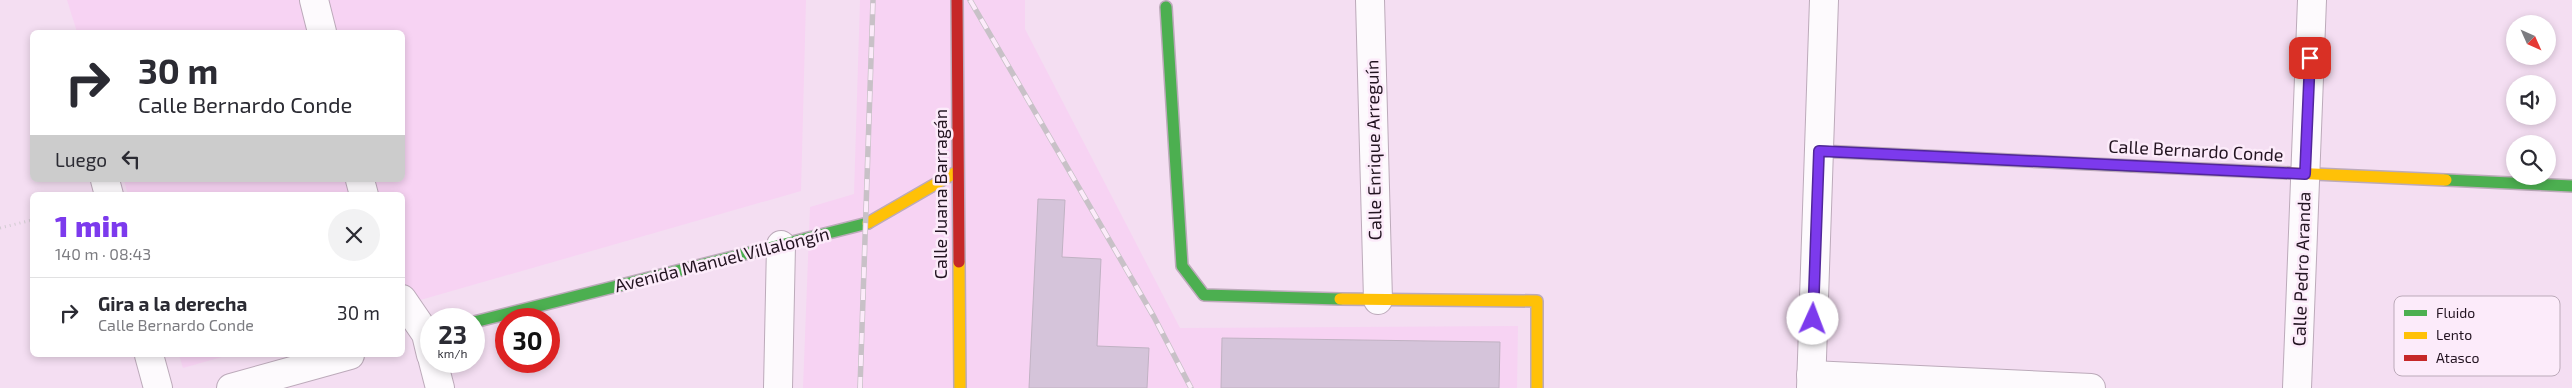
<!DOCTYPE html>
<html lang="es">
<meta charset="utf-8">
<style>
:root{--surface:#fff;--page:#f2f2f3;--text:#2b2b33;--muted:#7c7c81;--line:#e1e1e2;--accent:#7c3aed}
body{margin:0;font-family:"Exo 2",sans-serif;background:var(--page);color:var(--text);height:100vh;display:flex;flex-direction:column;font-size:19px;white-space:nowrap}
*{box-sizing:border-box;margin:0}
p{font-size:16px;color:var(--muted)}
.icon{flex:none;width:28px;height:28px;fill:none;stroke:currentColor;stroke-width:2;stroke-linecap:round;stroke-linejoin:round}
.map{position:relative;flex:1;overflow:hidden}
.drawer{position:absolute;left:30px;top:192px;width:375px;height:165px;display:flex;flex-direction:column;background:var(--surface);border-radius:8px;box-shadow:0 2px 8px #0003}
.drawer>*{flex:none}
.hud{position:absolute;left:30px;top:30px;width:375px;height:152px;border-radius:8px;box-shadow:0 2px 8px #0003;background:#fff;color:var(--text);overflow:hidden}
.needle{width:32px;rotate:135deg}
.buttons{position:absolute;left:2506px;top:15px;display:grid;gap:10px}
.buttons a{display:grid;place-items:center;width:50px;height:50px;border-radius:50%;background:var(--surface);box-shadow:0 2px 8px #0003;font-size:25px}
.speed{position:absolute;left:420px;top:308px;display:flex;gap:10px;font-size:25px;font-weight:700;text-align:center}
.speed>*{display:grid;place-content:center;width:65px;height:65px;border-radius:50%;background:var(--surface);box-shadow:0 2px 8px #0003;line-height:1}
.speed small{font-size:12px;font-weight:400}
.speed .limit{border:8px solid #d22;background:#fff;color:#111}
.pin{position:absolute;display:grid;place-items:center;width:42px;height:42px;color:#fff;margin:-21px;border-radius:10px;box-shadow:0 2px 8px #0006}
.me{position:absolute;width:55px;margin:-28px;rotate:2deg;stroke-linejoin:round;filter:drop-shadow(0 0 4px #0008)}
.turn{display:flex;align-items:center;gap:18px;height:105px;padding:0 25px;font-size:22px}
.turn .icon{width:65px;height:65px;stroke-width:2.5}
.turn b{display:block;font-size:35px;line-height:42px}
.then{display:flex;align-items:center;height:48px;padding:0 25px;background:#0003;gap:10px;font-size:19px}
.round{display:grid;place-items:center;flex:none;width:52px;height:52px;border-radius:26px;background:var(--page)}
.head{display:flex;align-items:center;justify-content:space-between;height:85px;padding:0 25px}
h1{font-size:30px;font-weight:800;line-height:38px;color:var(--accent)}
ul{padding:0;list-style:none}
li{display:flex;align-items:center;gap:15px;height:70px;padding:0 25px;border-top:1px solid var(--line)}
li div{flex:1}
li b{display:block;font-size:19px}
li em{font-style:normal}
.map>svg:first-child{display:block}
</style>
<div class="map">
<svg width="2572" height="388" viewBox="0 0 2572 388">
<rect width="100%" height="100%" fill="#f4def2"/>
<!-- built -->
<g fill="#f7d3f3">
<polygon points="67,0 806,0 801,191 403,305 402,195 128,195 124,180 402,180 402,32 77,32"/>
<polygon points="860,0 1025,0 1025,29 1180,328 1518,326 1517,388 803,388 810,207 854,194"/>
<polygon points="179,355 229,355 183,368"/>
</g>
<!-- building -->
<g fill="#d5c4da" stroke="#c0b2c3">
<polygon points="1038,199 1065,200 1062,257 1101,259 1097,346 1149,348 1147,388 1029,388"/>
<polygon points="1222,338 1500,342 1499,388 1221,388"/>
</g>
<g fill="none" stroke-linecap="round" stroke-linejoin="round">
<!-- street casing -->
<g stroke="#bcaaba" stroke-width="30">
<g id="street">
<polyline points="314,0 322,32"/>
<polyline points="1370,0 1378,300"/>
<polyline points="105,180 109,195"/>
<polyline points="360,180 364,195"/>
<polyline points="402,299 426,334 431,355"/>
<polyline points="149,355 158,388"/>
<polyline points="433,361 440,388"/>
<polyline points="1811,375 2091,388"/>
<polyline points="231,388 350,355"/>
<polyline points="778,388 781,245"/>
<polyline points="1811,388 1824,0"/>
<polyline points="2297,388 2312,0"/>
</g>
</g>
<!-- fast casing -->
<g stroke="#bcaaba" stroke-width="14">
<g id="fast">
<polyline points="1166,7 1182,266 1204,295 1340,299"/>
<polyline points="1819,151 2133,166"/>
<polyline points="2446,180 2572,186"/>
<polyline points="474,322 868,223"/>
</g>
</g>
<!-- slow casing -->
<g stroke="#bcaaba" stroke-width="14">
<g id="slow">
<polyline points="2133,166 2446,180"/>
<polyline points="868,223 958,171"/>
<polyline points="959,262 960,388"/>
<polyline points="1340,299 1537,301 1537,388"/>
</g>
</g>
<!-- jam casing -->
<g stroke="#bcaaba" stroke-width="14">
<polyline id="jam" points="957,0 959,262"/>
</g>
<!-- path -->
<polyline stroke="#d1cbd1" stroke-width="3" stroke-dasharray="1 4" stroke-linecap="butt" points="0,228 32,220"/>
<!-- street -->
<use href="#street" stroke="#fdfafd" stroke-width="28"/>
<!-- fast -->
<use href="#fast" stroke="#4caf50" stroke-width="11"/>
<!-- slow -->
<use href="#slow" stroke="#ffc107" stroke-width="11"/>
<!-- jam -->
<use href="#jam" stroke="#c62828" stroke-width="11"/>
<!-- rail casing -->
<g stroke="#c8c1c7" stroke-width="5.5">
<g id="rail">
<polyline points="970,0 1154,317 1191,388"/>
<polyline points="860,388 873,0"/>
</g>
</g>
<!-- rail -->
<use href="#rail" stroke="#fcebfa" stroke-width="4" stroke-dasharray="11" stroke-linecap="butt"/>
</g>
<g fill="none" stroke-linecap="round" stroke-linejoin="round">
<!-- route casing -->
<g stroke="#51269a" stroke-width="12">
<polyline id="route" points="1813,319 1819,151 2305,174 2310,58"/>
</g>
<!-- route -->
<use href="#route" stroke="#7c3aed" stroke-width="9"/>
</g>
<g text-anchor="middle" stroke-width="5" stroke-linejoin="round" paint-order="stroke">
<!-- street labels -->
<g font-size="18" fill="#231421" stroke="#fcebfa">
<text transform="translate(1374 150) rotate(-91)" y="6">Calle Enrique Arreguín</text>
<text transform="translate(2196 151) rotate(3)" y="6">Calle Bernardo Conde</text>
<text transform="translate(941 194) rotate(-90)" y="6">Calle Juana Barragán</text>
<text transform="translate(722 260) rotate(-14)" y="6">Avenida Manuel Villalongín</text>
<text transform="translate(2302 269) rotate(-88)" y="6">Calle Pedro Aranda</text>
</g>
</g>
<!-- legend -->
<rect x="2394" y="296" width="166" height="80" rx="8" fill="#fcebfa" stroke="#bbaab9" stroke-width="1"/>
<rect x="2404" y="310" width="23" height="6" fill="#4caf50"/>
<rect x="2404" y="332" width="23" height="7" fill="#ffc107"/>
<rect x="2404" y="355" width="23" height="6" fill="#c62828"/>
<g font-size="14" fill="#231421">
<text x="2436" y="318">Fluido</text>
<text x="2436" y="340">Lento</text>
<text x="2436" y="363">Atasco</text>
</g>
</svg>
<div class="buttons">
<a><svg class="needle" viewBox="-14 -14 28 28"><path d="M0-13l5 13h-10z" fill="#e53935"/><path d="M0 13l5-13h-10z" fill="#7c7c81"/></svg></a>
<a><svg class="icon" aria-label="sound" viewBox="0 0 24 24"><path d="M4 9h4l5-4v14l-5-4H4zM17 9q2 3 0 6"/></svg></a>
<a><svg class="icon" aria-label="search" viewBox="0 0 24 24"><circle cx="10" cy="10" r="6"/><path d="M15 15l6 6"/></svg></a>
</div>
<div class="speed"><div>23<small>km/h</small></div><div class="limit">30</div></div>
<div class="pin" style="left:2310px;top:58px;background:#d93025"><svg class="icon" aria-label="arrive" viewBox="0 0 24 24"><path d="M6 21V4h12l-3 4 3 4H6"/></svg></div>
<svg class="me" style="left:1813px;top:319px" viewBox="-20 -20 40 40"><circle r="19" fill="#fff"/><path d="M0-13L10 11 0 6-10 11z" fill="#7c3aed"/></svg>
<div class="hud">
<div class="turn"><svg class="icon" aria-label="right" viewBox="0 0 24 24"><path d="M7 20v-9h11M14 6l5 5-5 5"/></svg><div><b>30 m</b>Calle Bernardo Conde</div></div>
<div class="then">Luego<svg class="icon" aria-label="left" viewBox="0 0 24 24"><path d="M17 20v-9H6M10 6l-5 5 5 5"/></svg></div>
</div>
<section class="drawer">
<div class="head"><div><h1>1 min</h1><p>140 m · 08:43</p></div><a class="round"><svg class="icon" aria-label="close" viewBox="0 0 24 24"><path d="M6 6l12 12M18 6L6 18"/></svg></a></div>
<ul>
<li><svg class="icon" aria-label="right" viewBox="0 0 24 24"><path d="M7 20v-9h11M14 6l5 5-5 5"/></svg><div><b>Gira a la derecha</b><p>Calle Bernardo Conde</p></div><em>30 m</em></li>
</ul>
</section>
</div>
